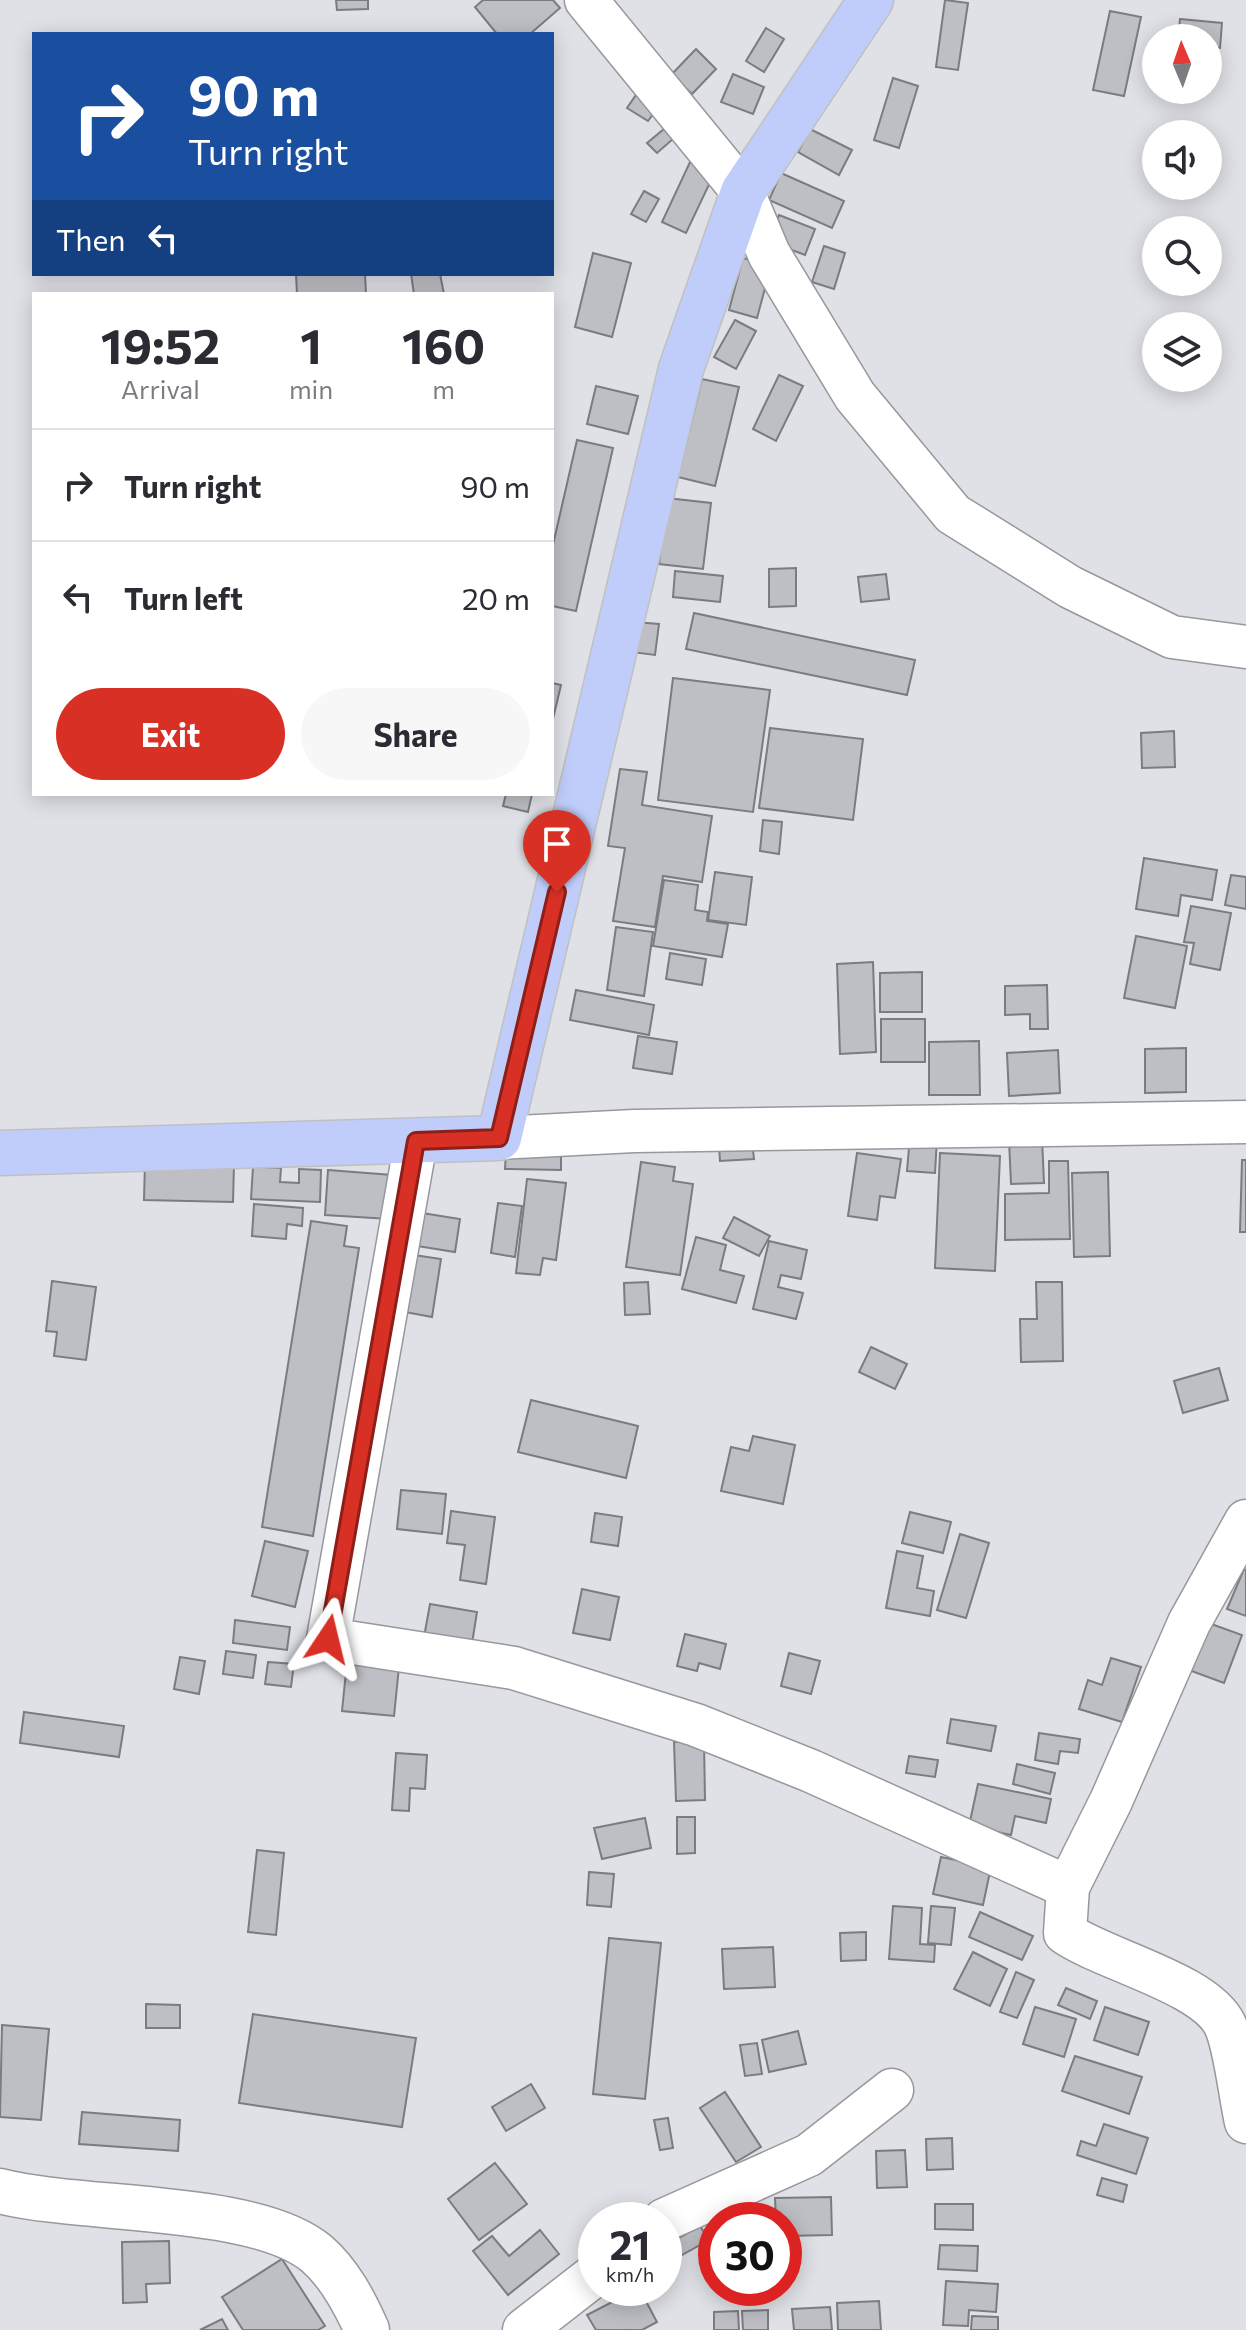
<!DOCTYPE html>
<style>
:root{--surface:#fff;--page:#f7f7f7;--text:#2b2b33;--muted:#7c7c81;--line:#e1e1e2;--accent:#d93025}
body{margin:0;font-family:Commissioner,sans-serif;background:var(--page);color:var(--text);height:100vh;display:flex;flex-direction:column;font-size:30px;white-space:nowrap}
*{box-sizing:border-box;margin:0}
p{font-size:26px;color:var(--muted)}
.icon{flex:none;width:44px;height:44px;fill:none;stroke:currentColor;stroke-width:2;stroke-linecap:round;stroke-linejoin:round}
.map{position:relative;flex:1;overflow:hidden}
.panel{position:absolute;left:32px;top:292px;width:522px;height:504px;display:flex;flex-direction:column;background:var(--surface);border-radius:0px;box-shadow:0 4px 20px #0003}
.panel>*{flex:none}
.guide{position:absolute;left:32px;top:32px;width:522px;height:244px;border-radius:0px;box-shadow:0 4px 20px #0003;background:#1a4fa0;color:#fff;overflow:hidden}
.needle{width:52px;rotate:358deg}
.controls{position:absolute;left:1142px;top:24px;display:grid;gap:16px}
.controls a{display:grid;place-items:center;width:80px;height:80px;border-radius:50%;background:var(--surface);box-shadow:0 4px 20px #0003;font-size:40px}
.speed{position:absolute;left:578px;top:2202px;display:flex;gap:16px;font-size:40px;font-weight:700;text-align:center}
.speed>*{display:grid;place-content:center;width:104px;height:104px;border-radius:50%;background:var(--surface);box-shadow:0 4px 20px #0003;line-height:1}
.speed small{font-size:20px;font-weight:400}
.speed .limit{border:12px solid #d22;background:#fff;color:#111}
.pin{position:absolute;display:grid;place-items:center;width:68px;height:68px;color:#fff;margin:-82px -34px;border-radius:50% 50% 50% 0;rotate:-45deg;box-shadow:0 0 8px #0007}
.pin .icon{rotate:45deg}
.me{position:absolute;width:88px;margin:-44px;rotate:10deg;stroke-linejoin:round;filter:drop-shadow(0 0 6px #0008)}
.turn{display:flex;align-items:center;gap:28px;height:168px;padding:0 24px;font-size:36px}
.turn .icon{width:104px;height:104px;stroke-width:2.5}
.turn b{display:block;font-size:56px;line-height:68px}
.then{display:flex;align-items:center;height:76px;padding:0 24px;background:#0003;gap:16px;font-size:30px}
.eta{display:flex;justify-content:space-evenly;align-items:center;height:136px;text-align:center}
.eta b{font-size:48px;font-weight:700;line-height:56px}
.primary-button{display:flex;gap:16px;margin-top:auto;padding:16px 24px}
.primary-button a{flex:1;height:92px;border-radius:48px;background:var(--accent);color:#fff;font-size:32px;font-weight:700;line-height:92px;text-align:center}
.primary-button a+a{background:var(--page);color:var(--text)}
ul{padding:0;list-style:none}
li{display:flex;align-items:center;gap:24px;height:112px;padding:0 24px;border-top:2px solid var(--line)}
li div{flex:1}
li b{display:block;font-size:30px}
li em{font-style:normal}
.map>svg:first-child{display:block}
</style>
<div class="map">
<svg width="1246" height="2330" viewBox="0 0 1246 2330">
<rect width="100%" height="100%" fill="#dfe1e6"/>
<!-- building -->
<g fill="#bebfc4" stroke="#7a7c81" stroke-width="2">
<polygon points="336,0 368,0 368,9 337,10"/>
<polygon points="483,0 553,0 560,8 530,34 497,34 475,7"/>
<polygon points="945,0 968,3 958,70 936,67"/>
<polygon points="1110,11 1141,17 1124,96 1093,90"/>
<polygon points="1180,19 1222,23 1220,48 1208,47 1208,38 1178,38"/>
<polygon points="766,28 784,39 764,72 746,61"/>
<polygon points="696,49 716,69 692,94 671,75"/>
<polygon points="733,74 764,87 753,114 721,102"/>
<polygon points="893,78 918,86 899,148 874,140"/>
<polygon points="638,92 659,106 648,121 627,108"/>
<polygon points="664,129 673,139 657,153 647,143"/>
<polygon points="810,129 852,150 839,175 798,152"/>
<polygon points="690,162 714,174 686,233 662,222"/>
<polygon points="781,173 844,201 832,228 769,200"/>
<polygon points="644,191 659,199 646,222 631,214"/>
<polygon points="779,215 815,229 805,255 768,241"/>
<polygon points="824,246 845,253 834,289 812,282"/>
<polygon points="593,253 631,263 612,337 575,327"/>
<polygon points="743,258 771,266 757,318 729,310"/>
<polygon points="296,274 365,274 366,294 297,294"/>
<polygon points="411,274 440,274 444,294 414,294"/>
<polygon points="735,320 756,331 736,369 714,357"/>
<polygon points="779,375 803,386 776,441 753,429"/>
<polygon points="702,379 739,387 715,486 678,477"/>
<polygon points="596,386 638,396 628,434 587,424"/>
<polygon points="577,440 613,448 576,611 552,606 552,549"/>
<polygon points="667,498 711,503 703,569 659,564"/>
<polygon points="796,568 796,606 769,607 769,569"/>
<polygon points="675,571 723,576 720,602 673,597"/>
<polygon points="886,574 889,599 861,602 858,577"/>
<polygon points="694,613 915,660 907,695 686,649"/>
<polygon points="634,622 659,624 655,655 631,652"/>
<polygon points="673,678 770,690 753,812 658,800"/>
<polygon points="552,683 561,685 552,723"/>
<polygon points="770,728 863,739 853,820 759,808"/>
<polygon points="1174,731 1175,767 1142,768 1141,733"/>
<polygon points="620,769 647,772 642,805 712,816 702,882 663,876 655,927 613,921 625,848 608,846"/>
<polygon points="506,794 532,794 528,812 503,806"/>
<polygon points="763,820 782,822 779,854 760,851"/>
<polygon points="1144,858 1217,870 1212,900 1181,895 1178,916 1136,909"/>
<polygon points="715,872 752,877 746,925 708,920"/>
<polygon points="1231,875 1246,877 1246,909 1225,905"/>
<polygon points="664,880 698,885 695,910 708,912 707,921 728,924 722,957 653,946"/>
<polygon points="1191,906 1231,913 1220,970 1190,964 1194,943 1184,942"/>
<polygon points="616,927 653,932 644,996 607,990"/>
<polygon points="1136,936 1187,946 1175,1008 1124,998"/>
<polygon points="670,953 706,959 702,985 666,979"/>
<polygon points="873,962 876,1052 840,1054 837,964"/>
<polygon points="922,972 922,1012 880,1012 880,973"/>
<polygon points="1047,985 1048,1029 1030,1029 1030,1014 1005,1015 1005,986"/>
<polygon points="576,990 654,1005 649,1035 570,1020"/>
<rect x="881" y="1019" width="44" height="43"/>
<polygon points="638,1036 677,1042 672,1074 633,1068"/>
<polygon points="979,1041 980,1095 929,1095 929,1042"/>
<polygon points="1186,1048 1186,1092 1145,1093 1145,1049"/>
<polygon points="1058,1050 1060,1093 1009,1096 1007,1053"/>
<polygon points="910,1136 937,1138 935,1173 907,1171"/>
<polygon points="1042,1138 1044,1183 1011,1184 1009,1140"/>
<polygon points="752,1142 754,1159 720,1161 719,1145"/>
<polygon points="506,1150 561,1152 561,1170 505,1169"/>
<polygon points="857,1153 901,1159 895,1198 880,1196 877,1220 848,1216"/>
<polygon points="940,1153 1000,1156 995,1271 935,1268"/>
<polygon points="1242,1160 1246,1160 1246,1232 1240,1232"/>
<polygon points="1049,1161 1068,1161 1070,1239 1005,1240 1005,1194 1049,1193"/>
<polygon points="145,1162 234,1165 233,1202 144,1200"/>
<polygon points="641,1162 675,1167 673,1181 693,1184 680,1275 626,1267"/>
<polygon points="253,1167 281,1168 280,1182 299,1183 299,1169 321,1170 320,1202 251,1199"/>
<polygon points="328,1170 392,1175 389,1219 325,1215"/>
<polygon points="1108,1172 1110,1256 1074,1257 1072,1173"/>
<polygon points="527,1179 566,1183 556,1260 543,1258 540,1275 516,1273"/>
<polygon points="498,1203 522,1206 515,1257 491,1253"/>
<polygon points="254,1204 303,1208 302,1226 287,1224 286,1239 252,1236"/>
<polygon points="422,1213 460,1219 455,1252 417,1246"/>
<polygon points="734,1217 770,1236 759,1256 723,1238"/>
<polygon points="311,1221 347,1226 344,1246 359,1248 313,1536 262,1527"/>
<polygon points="696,1237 726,1245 720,1270 744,1276 736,1303 682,1289"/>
<polygon points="769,1241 807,1250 801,1279 781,1275 778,1287 803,1293 796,1319 753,1309"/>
<polygon points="414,1255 441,1259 432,1317 405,1312"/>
<polygon points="52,1281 96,1287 86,1360 54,1356 57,1332 46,1331"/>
<polygon points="648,1282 650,1314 625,1315 624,1283"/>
<polygon points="1036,1282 1062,1282 1063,1361 1021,1362 1020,1319 1037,1319"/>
<polygon points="871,1347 907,1364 895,1389 859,1372"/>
<polygon points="1219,1368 1228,1400 1183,1413 1174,1381"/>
<polygon points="531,1400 638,1426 626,1478 518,1452"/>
<polygon points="753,1436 795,1445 783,1504 721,1491 731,1447 749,1451"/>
<polygon points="401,1490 446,1494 442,1534 397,1529"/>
<polygon points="451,1511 495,1517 486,1584 460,1580 465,1545 447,1543"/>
<polygon points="910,1512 951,1522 943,1553 902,1543"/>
<polygon points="595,1513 622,1517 618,1546 591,1542"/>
<polygon points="960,1534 989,1543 966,1618 937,1610"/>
<polygon points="265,1541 308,1551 295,1607 252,1596"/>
<polygon points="897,1551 923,1556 917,1588 934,1591 930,1616 886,1608"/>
<polygon points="1244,1569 1246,1570 1246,1616 1227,1609"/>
<polygon points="582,1589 619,1597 610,1640 573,1633"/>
<polygon points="430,1604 477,1612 470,1656 422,1648"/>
<polygon points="235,1620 290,1627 287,1650 233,1643"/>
<polygon points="1203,1621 1242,1635 1224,1683 1186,1669"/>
<polygon points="685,1634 726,1644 720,1669 699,1663 697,1671 677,1666"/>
<polygon points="226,1651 256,1655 253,1678 223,1674"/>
<polygon points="348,1652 400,1657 394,1716 342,1711"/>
<polygon points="789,1653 820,1661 811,1694 781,1686"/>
<polygon points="180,1657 205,1661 199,1694 174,1689"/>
<polygon points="1111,1658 1141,1667 1122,1722 1079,1709 1088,1680 1102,1685"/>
<polygon points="268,1662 294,1664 291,1687 265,1684"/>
<polygon points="24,1712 124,1726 119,1757 20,1743"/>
<polygon points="951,1719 996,1726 991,1751 947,1743"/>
<polygon points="1039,1733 1080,1739 1078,1753 1060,1751 1058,1764 1035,1760"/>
<polygon points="704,1741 705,1800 676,1801 674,1742"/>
<polygon points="396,1753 427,1755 425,1789 410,1788 409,1811 392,1810"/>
<polygon points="909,1756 938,1760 935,1777 906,1773"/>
<polygon points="1017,1764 1055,1773 1050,1794 1013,1784"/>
<polygon points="978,1784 1051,1799 1046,1823 1015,1816 1011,1835 969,1826"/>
<polygon points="677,1817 695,1817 695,1853 677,1854"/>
<polygon points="645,1818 651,1848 602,1859 594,1828"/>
<polygon points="257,1850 284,1853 276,1935 248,1932"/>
<polygon points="941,1857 991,1867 983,1905 933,1894"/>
<polygon points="589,1872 614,1874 611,1907 587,1905"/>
<polygon points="893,1906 922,1908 920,1944 935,1945 934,1962 889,1959"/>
<polygon points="931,1906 955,1908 951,1945 928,1943"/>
<polygon points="980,1912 1033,1936 1022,1960 969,1937"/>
<polygon points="866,1932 866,1960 841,1961 840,1933"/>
<polygon points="609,1938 661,1943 645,2099 593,2094"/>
<polygon points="773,1947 775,1987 724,1989 722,1949"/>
<polygon points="973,1952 1007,1969 990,2006 954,1989"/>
<polygon points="1016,1972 1034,1980 1017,2018 1000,2012"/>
<polygon points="1066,1988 1097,2001 1090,2019 1058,2005"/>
<polygon points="146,2004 180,2005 180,2028 146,2028"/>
<polygon points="1035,2007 1076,2019 1064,2057 1023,2044"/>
<polygon points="1105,2007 1149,2022 1138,2055 1094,2040"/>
<polygon points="253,2014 416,2038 402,2127 239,2103"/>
<polygon points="2,2025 49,2029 41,2120 0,2117"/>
<polygon points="798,2031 806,2064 769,2072 762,2040"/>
<polygon points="757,2043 762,2074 745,2076 740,2045"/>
<polygon points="1075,2056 1142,2077 1129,2114 1062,2091"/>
<polygon points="531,2084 545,2108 506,2131 492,2107"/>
<polygon points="725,2092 761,2147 736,2162 700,2108"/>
<polygon points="82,2112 180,2120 178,2151 79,2144"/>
<polygon points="668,2118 673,2148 660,2150 654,2120"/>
<polygon points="1104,2124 1148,2138 1136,2174 1077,2155 1081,2141 1096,2146"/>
<polygon points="952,2138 953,2169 927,2170 926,2139"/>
<polygon points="905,2150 907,2187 877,2188 876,2151"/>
<polygon points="495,2163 527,2204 479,2240 448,2199"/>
<polygon points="1102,2178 1127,2185 1123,2202 1097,2195"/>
<polygon points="831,2197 832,2235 784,2236 784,2220 776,2220 775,2198"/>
<polygon points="935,2204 973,2204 973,2230 935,2229"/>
<polygon points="700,2226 709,2240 673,2260 665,2246"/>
<polygon points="540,2230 559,2254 508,2295 473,2251 492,2236 509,2256"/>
<polygon points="169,2241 170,2283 146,2284 147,2302 123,2303 122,2242"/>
<polygon points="940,2245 978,2246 977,2271 938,2269"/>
<polygon points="282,2259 325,2326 318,2330 243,2330 222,2297"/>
<polygon points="946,2281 998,2284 996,2312 969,2310 968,2326 943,2325"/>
<polygon points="639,2288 657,2322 642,2330 596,2330 587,2315"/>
<polygon points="879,2301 881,2330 838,2330 837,2303"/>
<polygon points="830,2307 832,2330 794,2330 792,2309"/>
<polygon points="768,2310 768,2330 743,2330 742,2311"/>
<polygon points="738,2311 739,2330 714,2330 714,2312"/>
<polygon points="972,2316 998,2317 998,2330 971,2330"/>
<polygon points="222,2319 228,2330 200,2330"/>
</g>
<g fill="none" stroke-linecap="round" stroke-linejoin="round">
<!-- street casing -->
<g stroke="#97989d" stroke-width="45">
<g id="street">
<polyline points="586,0 743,192 769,254 855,396 953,514 1070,587 1172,637 1246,647"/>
<polyline points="499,1138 634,1131 1246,1122"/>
<polyline points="416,1141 328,1639 514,1668 696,1725 811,1771 1068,1887"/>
<path d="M1246 1521 1189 1623 1111 1801 1068 1887 1065 1933C1104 1960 1205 1983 1225 2025 1235 2046 1240 2096 1246 2122"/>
<polyline points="664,2220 809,2155 892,2090"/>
<polyline points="524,2330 596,2274"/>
</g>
</g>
<!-- secondary casing -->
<g stroke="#97989d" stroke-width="47">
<path id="secondary" d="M0 2191C81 2212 256 2202 317 2254 340 2274 355 2303 367 2330"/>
</g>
<!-- primary casing -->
<g stroke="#c0c0c0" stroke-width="47">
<polyline id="primary" points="0,1153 499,1138 681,369 743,192 871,0"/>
</g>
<!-- street -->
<use href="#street" stroke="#fff" stroke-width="42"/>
<!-- secondary -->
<use href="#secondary" stroke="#fff" stroke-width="44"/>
<!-- primary -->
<use href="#primary" stroke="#c0cdfa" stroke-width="44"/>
</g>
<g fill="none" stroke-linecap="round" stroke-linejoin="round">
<!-- route casing -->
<g stroke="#8d1f18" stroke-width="20">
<polyline id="route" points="328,1639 416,1141 499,1138 557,892"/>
</g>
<!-- route -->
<use href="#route" stroke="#d93025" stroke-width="14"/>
</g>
</svg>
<div class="controls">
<a><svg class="needle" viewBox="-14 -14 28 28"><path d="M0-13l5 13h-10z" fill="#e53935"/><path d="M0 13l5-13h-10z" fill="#7c7c81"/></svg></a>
<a><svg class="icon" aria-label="sound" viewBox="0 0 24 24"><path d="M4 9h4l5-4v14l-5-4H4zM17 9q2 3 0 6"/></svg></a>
<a><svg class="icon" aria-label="search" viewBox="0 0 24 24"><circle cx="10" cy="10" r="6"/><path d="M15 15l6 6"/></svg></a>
<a><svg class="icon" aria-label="layers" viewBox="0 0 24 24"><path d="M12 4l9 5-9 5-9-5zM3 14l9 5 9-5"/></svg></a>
</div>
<div class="speed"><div>21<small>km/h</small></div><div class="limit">30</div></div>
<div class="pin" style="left:557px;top:892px;background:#d93025"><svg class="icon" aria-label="arrive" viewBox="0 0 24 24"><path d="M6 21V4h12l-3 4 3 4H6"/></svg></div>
<svg class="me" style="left:328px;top:1639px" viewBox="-20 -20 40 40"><path d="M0-17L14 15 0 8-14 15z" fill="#d93025" stroke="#fff" stroke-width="4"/></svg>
<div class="guide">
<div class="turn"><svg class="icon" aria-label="right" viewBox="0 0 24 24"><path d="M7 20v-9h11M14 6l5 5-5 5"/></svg><div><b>90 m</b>Turn right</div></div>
<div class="then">Then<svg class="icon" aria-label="left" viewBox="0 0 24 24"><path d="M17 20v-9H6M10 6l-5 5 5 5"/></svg></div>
</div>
<section class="panel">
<div class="eta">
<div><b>19:52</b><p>Arrival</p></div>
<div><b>1</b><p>min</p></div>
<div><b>160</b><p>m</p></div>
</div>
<ul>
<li><svg class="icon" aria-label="right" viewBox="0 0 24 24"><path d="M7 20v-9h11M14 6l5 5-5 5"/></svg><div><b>Turn right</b></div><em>90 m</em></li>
<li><svg class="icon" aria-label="left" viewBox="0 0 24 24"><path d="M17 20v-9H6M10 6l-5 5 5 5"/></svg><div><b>Turn left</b></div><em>20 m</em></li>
</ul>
<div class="primary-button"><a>Exit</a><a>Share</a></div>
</section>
</div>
